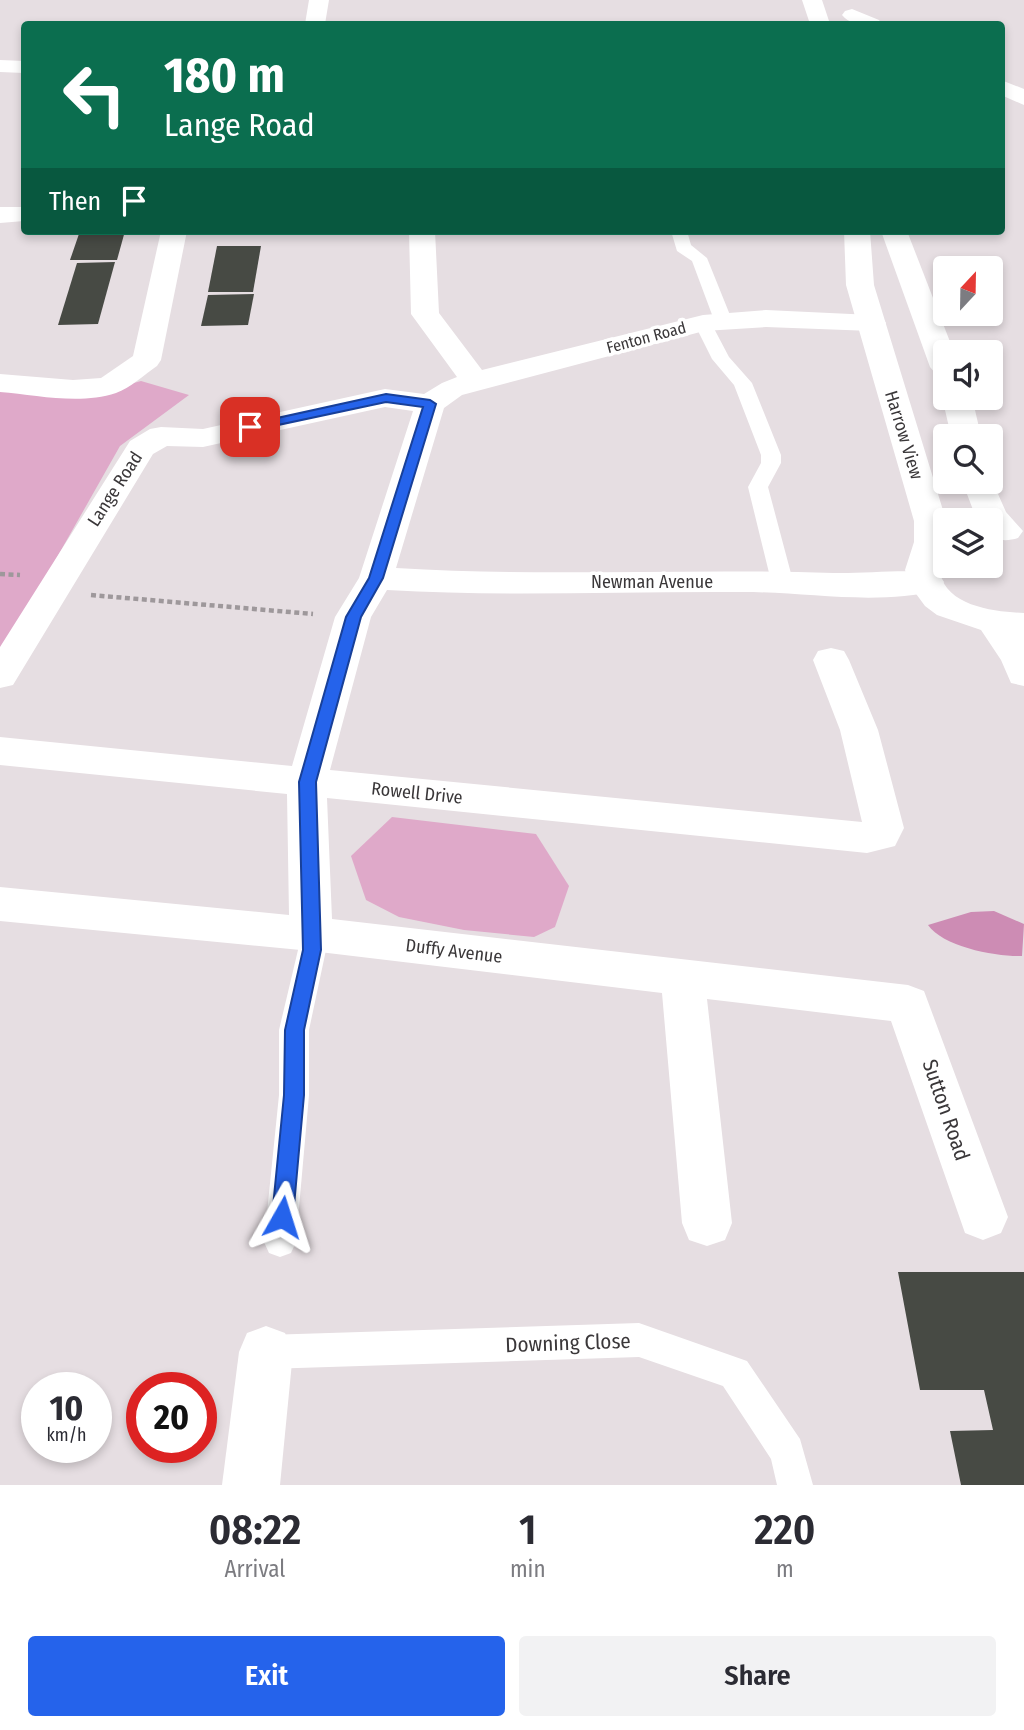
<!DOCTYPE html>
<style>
:root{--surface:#fff;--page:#f2f2f3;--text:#2b2b33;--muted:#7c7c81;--accent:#2563eb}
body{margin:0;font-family:"Fira Sans Condensed",sans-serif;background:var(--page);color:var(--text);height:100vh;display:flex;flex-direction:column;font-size:26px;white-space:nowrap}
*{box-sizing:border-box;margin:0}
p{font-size:23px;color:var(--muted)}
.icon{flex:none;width:38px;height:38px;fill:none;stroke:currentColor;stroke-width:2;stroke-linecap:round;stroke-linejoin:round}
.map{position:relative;height:1485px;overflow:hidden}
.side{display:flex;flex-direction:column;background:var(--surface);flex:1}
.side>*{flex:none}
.banner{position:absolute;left:21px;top:21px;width:984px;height:214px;border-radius:7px;box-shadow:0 4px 10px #0003;background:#0b6e4f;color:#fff;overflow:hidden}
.needle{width:46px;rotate:22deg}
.fabs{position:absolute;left:933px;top:256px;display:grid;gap:14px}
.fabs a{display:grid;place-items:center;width:70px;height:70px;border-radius:7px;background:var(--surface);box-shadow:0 4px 10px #0003;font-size:35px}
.speed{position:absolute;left:21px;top:1372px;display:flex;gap:14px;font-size:35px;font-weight:700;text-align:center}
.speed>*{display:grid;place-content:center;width:91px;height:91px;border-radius:50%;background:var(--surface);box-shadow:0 4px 10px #0003;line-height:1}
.speed small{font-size:18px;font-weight:400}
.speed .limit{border:10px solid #d22;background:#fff;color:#111}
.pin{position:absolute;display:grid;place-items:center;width:60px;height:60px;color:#fff;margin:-30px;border-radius:14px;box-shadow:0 4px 10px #0006}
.me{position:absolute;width:77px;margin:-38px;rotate:6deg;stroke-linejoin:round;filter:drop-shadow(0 0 5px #0008)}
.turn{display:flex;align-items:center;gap:24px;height:147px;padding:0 28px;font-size:32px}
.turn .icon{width:91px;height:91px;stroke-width:2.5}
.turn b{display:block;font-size:49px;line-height:60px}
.then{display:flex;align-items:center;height:66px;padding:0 28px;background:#0003;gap:14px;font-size:26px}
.eta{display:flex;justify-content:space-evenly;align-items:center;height:119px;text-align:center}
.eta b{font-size:42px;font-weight:600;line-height:49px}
.action{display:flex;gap:14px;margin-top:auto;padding:14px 28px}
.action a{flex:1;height:80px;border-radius:7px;background:var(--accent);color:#fff;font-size:28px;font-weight:600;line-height:80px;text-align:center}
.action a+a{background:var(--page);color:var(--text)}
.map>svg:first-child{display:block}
</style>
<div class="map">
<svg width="1024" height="1485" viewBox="0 0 1024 1485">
<rect width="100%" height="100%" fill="#e6dee2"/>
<!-- green -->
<g fill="#dfa9c9">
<polygon points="141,381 189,395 120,446 0,658 0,388 86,396"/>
<polygon points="392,817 536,834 569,886 555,927 534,937 464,930 399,917 366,900 351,856"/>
</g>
<!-- water -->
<path fill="#cd8cb4" d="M994 911 1024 924 1022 956C997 957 943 947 928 925L971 912Z"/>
<!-- building -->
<g fill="#474a44">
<polygon points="80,231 125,231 117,260 70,260"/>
<polygon points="217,246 261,246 253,292 208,292"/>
<polygon points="115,262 98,324 58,325 77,263"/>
<polygon points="254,294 248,325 201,326 208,295"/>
<polygon points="898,1272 1024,1272 1024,1485 961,1485 950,1431 993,1430 984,1390 920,1390"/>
</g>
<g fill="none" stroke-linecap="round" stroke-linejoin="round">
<!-- path -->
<g stroke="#9e989b" stroke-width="4.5" stroke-dasharray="5 3.5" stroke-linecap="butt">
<polyline points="0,574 20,575"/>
<polyline points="91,595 313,614"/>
</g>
<!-- lane -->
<g fill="#fff" fill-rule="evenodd">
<polygon points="671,231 687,231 691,245 707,258 732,320 729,324 723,325 714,320 692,261 677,251"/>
<polygon points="703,318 709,319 729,357 752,383 781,455 781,463 768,487 793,581 790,586 774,586 771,581 748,487 761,463 761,455 734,385 712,359 694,323"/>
<polygon points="311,923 321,926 325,934 326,950 309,1030 309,1095 296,1242 291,1253 280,1257 269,1253 264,1242 279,1095 279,1030 298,950 297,934 301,926"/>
<polygon points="639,1323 747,1361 800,1439 813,1485 777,1485 771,1459 723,1386 639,1357 266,1369 254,1364 249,1352 254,1340 266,1335"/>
</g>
<!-- street -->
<g fill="#fff" fill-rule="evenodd">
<polygon points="309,0 329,0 325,24 305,24"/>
<path d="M852 9 879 20 882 24C868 25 852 27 842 15L845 11Z"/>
<polygon points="0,60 24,61 24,73 0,72"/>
<polygon points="1001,80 1024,89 1024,105 1001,95"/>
<polygon points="0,207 24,207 24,221 0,223"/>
<path d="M161 231H187L161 360 157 366C144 375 130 388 116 393 80 405 36 395 0 392V374L73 380 101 378 133 356Z"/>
<path d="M409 231H435L439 313 482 370 703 315 766 310 872 315 882 317 886 323 882 329 872 331 766 327 704 331 462 395 444 408 396 568C542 577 687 568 833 573 863 574 914 568 939 574L944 582 939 590C877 606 806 592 743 592 624 591 505 597 387 590L371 617 330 770 862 822 840 730 813 660 818 651 831 648 844 651 849 660 878 730 904 828 895 846 867 853 327 798 332 919 908 985 924 991 1008 1217 1001 1233 983 1240 965 1233 891 1021 707 999 732 1223 725 1240 707 1246 689 1240 682 1223 662 993 311 951 0 921V887L289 915 287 794 0 765V737L292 766 335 617 359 578 413 411 385 407 203 447 167 446 153 454 13 685 0 688V647L130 441 150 429 161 427 203 429 385 389 424 394 442 383 457 377 411 314Z"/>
<polygon points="266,1326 285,1333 293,1352 280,1485 222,1485 239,1352 247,1333"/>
</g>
<!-- secondary -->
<g fill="#fff" fill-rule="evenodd">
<polygon points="802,0 822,0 830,24 810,24"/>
<path d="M844 231H870L874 285 946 520C944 527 945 537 945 546 945 556 938 563 940 573 947 607 997 612 1024 613V686L1011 683 1001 660 981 630 937 615 925 606 911 587 905 570 914 542V521L846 285Z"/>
<polygon points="881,231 907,231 954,352 945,352 945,376 935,373 930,367"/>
<polygon points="945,393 945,397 972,397 981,436 951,436 942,397"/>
<path d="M990 476 1006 512 1023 531 1018 538C1008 541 998 542 990 534V520H978L975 515 962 481H990Z"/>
</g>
</g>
<!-- route -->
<polygon fill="#2563eb" stroke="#184099" stroke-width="2" points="386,394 430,400 436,404 383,578 361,617 316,782 321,950 304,1030 304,1095 293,1217 289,1224 282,1227 275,1224 272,1217 284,1095 285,1030 303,950 299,782 346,617 369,578 423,407 386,402 250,431 243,427 250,424"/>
<g text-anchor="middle" stroke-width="7" stroke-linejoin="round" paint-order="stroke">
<!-- far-street labels -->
<g font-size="16" fill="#3a3739" stroke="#fff">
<text transform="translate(646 337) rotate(-15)" y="6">Fenton Road</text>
</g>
<!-- street labels -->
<g font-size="18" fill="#3a3739" stroke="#fff">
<text transform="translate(904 435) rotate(73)" y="6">Harrow View</text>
<text transform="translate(115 489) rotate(-57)" y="6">Lange Road</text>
<text x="652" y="588">Newman Avenue</text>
<text transform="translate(417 793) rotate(6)" y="6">Rowell Drive</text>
<text transform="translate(454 951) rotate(7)" y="6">Duffy Avenue</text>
</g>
<!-- near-street labels -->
<g font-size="21" fill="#3a3739" stroke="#fff">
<text transform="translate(946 1110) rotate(71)" y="7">Sutton Road</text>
<text transform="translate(568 1343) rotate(-2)" y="7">Downing Close</text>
</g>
</g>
</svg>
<div class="fabs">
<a><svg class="needle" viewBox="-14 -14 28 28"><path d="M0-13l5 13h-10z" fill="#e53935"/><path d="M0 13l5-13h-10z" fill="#7c7c81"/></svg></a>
<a><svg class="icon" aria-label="sound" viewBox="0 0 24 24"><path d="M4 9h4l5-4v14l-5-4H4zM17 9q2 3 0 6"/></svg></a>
<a><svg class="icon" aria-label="search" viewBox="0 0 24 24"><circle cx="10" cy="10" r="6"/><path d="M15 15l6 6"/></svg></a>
<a><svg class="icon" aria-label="layers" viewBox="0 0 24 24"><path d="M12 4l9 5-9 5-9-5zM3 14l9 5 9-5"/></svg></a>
</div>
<div class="speed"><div>10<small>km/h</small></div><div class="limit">20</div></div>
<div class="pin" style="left:250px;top:427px;background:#d93025"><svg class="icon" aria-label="arrive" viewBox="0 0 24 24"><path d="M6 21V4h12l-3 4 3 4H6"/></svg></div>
<svg class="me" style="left:282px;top:1217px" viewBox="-20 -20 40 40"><path d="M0-17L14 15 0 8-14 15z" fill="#2563eb" stroke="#fff" stroke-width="4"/></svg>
<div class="banner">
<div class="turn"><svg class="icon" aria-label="left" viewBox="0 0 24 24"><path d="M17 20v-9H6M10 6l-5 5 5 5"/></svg><div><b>180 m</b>Lange Road</div></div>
<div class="then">Then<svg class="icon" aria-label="arrive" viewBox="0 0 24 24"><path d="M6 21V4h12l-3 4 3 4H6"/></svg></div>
</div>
</div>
<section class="side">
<div class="eta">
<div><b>08:22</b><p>Arrival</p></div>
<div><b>1</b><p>min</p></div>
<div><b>220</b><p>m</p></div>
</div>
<div class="action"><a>Exit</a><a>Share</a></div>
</section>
